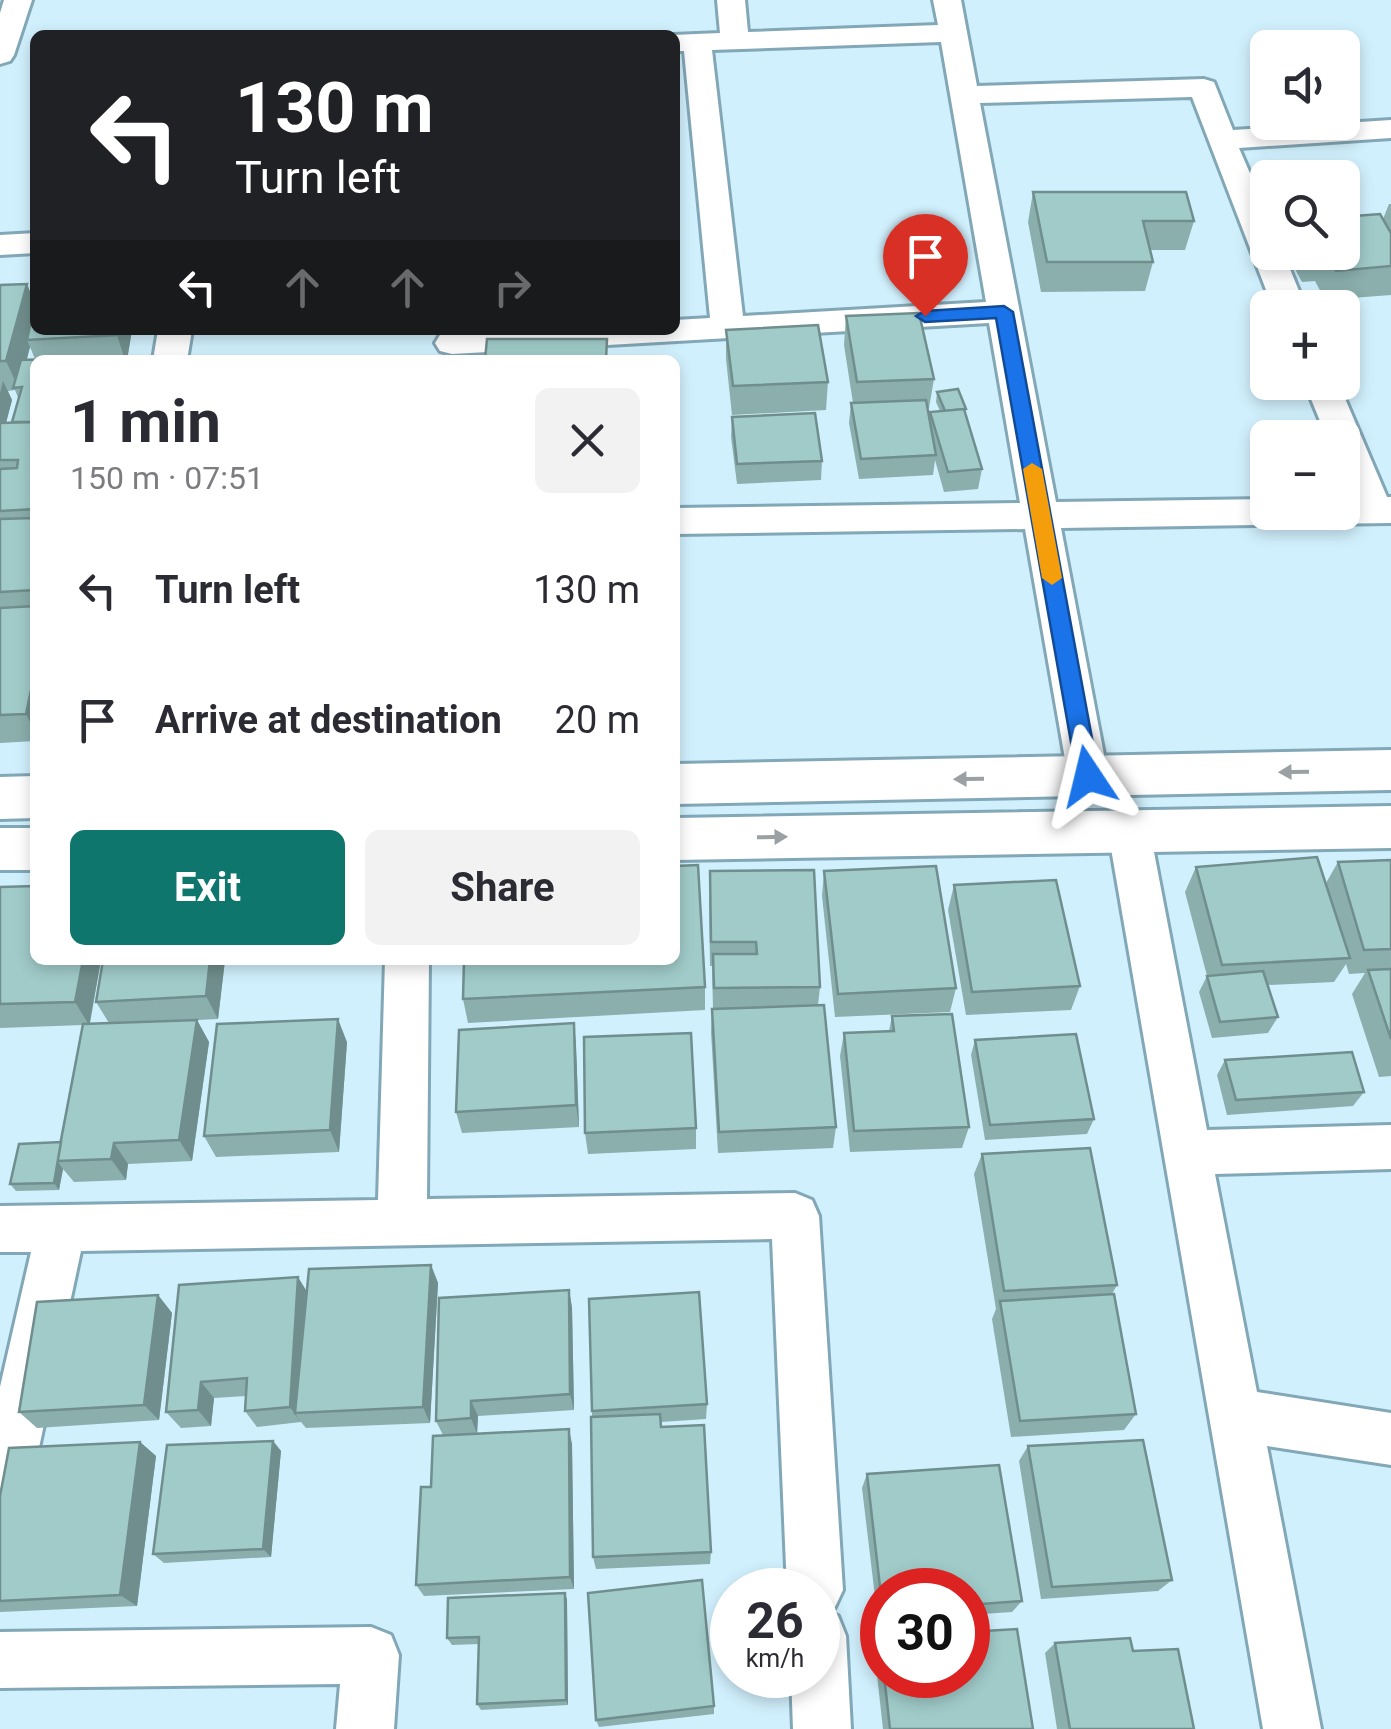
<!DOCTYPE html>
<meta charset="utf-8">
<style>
:root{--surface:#fff;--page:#f2f2f3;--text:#2b2b33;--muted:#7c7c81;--accent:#0f766e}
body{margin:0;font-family:Roboto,sans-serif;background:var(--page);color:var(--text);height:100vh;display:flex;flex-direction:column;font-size:38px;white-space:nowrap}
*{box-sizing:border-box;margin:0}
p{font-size:32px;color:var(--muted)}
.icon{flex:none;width:55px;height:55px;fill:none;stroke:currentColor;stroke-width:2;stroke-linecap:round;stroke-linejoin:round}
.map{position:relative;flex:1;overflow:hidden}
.drawer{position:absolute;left:30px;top:355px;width:650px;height:610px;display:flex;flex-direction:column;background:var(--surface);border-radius:15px;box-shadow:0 5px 15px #0003}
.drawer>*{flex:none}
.banner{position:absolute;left:30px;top:30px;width:650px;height:305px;border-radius:15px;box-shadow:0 5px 15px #0003;background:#202124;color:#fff;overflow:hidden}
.fabs{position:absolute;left:1250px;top:30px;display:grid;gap:20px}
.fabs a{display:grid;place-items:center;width:110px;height:110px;border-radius:15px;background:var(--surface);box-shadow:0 5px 15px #0003;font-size:50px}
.speed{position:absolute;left:710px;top:1568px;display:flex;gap:20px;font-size:50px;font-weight:700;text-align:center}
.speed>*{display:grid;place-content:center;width:130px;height:130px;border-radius:50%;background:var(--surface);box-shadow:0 5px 15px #0003;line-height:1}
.speed small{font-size:25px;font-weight:400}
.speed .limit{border:15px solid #d22;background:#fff;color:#111}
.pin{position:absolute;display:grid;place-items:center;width:85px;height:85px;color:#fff;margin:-102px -42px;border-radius:50% 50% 50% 0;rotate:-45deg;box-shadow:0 0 10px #0007}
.pin .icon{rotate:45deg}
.me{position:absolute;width:110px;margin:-55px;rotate:350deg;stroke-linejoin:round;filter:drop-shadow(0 0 8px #0008)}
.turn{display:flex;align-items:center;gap:35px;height:210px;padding:0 40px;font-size:45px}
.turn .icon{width:130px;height:130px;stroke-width:2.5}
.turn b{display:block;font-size:70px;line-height:85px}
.lanes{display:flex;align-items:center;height:95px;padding:0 40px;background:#0003;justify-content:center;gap:50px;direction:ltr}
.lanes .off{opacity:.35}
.round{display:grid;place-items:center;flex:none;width:105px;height:105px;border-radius:15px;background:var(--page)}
.headline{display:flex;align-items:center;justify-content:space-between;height:170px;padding:0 40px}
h1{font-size:60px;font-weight:700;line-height:75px}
.primary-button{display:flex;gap:20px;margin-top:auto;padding:20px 40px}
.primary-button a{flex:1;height:115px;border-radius:15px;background:var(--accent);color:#fff;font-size:40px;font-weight:700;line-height:115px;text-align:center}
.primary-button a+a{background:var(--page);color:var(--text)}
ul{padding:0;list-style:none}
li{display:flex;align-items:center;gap:30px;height:130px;padding:0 40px}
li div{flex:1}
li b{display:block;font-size:38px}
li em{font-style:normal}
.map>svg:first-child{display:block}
</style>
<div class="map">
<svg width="1391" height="1729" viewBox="0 0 1391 1729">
<rect width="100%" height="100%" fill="#d1f0fd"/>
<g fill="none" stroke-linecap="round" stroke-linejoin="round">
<!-- minor casing -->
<g stroke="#82a7b6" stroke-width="6">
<g id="minor">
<polygon points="4,0 32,0 14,55 10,61 0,64 0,13"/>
<path d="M717 0H745L748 32 938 25 933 0H961L977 86 1204 79 1214 82 1233 130 1391 120V138L1239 148 1268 215V252H1283L1306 308H1273L1192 97 980 103 1056 502 1268 499V512H1342V498H1351L1342 476V438H1327L1304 382H1338L1387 497H1391V523L1061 528 1108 776 1102 788 1088 792 1074 788 1068 776 1025 529 675 534V508L1020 503 989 323 452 354 440 351 435 343 440 335 452 332 675 330V320L710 318 684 51H675L673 35 720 33ZM941 42 986 302 743 316 712 50Z"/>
<polygon points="35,233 35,253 0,255 0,235"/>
<polygon points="158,330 192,330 187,360 153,360"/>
<polygon points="1129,814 1144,819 1150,831 1207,1130 1391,1125 1391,1169 1215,1174 1257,1392 1391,1413 1391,1465 1267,1446 1321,1729 1263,1729 1108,831 1114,819"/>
<polygon points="385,960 429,960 427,1199 795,1193 812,1200 819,1216 843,1590 834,1609 828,1612 838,1616 846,1636 851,1729 793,1729 791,1675 818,1675 818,1590 787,1590 772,1239 81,1251 27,1504 19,1523 0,1531 0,1387 31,1252 0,1252 0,1206 378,1200"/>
<polygon points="371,1627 391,1635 399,1655 394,1729 336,1729 340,1684 0,1688 0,1632"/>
</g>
</g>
<!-- tertiary casing -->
<g stroke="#82a7b6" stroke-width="6">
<g id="tertiary">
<polygon points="1391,750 1391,790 675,804 675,764"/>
<polygon points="35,776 35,818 0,819 0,777"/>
<polygon points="1391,806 1391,848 675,860 675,818"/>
<rect x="0" y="828" width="35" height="42"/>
</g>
</g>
<!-- minor -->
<use href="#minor" fill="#fff" fill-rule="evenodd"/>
<!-- tertiary -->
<use href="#tertiary" fill="#fff" fill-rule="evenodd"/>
</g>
<!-- wall -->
<g fill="#8aafad" fill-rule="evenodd">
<polygon points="1033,192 1194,221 1185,250 1150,250 1153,262 1145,291 1041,292 1028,222"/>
<polygon points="1389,204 1391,204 1391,295 1325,300 1315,281 1302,282 1286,252 1342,252 1383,219"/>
<path d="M27 284 35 304V330H132L127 360H35V741L0 743V285ZM30 347 35 359 26 360ZM15 390 19 400 13 423H6L12 400 8 391Z"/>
<polygon points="846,316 934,379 929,408 927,408 929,419 930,412 940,411 936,402 937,392 966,409 965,412 982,469 978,489 944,492 935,460 933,475 859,479 849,423 851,403 853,403 844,345"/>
<polygon points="726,330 828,382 826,410 732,415 726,359"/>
<polygon points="732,417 822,461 821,480 737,484 731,437"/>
<polygon points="1391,860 1391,1076 1379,1077 1352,994 1365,973 1349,974 1346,964 1334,982 1268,985 1278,1017 1268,1033 1212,1038 1199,992 1207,976 1185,892 1196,867 1326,883 1338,862"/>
<polygon points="824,871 956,988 950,1012 835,1017 822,896"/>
<polygon points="954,885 1080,986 1071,1010 966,1015 948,910"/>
<polygon points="0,887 101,960 90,1024 109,1023 96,1002 103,960 225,960 218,1019 197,1020 209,1042 192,1161 128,1164 126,1180 74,1182 63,1169 59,1190 16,1191 10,1184 61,1142 83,1025 0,1028"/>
<polygon points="709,896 820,987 818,1005 836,1127 833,1148 718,1153 711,1032 712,1009 713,1009 712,966 710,966"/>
<polygon points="705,987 705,1010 468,1023 463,999"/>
<polygon points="892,1016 969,1127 962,1148 850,1152 840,1056 844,1033 889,1031"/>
<polygon points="574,1023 576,1046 579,1127 462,1133 456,1112"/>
<polygon points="975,1040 1094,1119 1087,1134 985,1140 971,1055"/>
<polygon points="347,1042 339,1152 216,1157 204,1136"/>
<polygon points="1225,1060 1364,1092 1353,1106 1227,1115 1217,1075"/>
<polygon points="696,1128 696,1149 588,1154 585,1133"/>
<polygon points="982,1154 1117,1285 1112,1294 1136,1414 1124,1430 1011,1437 992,1319 996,1309 974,1174"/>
<polygon points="431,1265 438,1283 430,1423 306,1428 301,1422 257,1427 245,1411 246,1396 214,1398 211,1426 181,1428 166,1412 307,1291"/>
<polygon points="569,1290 572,1308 574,1410 478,1416 477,1433 572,1444 574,1589 424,1596 416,1585 431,1487 443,1435 436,1421"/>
<polygon points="158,1295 172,1313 159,1420 37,1428 19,1412"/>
<polygon points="707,1404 706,1419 661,1422 661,1427 711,1552 710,1564 596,1569 593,1557 592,1411"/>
<polygon points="273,1441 281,1451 271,1557 164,1563 153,1554"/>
<polygon points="140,1442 156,1456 137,1606 0,1612 0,1601"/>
<polygon points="1028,1446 1172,1580 1158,1591 1041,1599 1019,1461"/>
<polygon points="867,1474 1022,1601 1012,1612 968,1615 968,1590 882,1590 882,1622 878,1622 862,1488"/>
<polygon points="565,1593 567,1600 568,1705 481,1710 477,1704 479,1644 452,1645 447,1638"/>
<polygon points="879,1638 882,1638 882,1675 968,1675 1033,1729 883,1729 874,1648"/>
<polygon points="1055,1643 1133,1651 1194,1729 1057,1729 1045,1653"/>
<polygon points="714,1706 714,1714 599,1727 596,1720"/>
</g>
<!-- shaded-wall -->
<g fill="#708e8d">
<polygon points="27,284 35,305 27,340 30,347 20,387 18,387 6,361"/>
<polygon points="117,330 132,330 127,360 125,360 117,335"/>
<polygon points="3,381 12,400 3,434 0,427 0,393"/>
<polygon points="35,671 35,732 26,714"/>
<polygon points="83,960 101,960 89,1025 75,1002"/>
<polygon points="210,960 225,960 218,1019 206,996"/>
<polygon points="338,1019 347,1042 339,1152 330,1130"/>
<polygon points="197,1020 209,1042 192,1161 179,1140"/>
<polygon points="574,1023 576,1046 579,1127 576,1105"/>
<polygon points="114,1143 128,1164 126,1180 111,1159"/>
<polygon points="58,1162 63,1169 59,1190 54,1183"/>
<polygon points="431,1265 438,1283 430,1423 423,1407"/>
<polygon points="298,1277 309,1295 295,1413 301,1423 290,1407"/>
<polygon points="569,1290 572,1308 574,1410 570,1394"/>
<polygon points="158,1295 172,1313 159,1420 144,1405"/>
<polygon points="201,1382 214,1398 211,1426 198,1410"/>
<polygon points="471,1401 478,1416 477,1434 471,1418"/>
<polygon points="569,1429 572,1444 574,1589 570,1577"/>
<polygon points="273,1441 281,1451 271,1557 263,1549"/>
<polygon points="140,1442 156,1456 137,1606 120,1595"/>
<polygon points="565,1593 567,1600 568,1705 566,1700"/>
</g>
<!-- building -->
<g fill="#a0cbc9" stroke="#708e8d" stroke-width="2.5">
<polygon points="1033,192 1186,192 1194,221 1143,221 1153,262 1047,262"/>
<polygon points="1380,214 1391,233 1391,266 1336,271 1326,252 1342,252 1342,217"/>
<polygon points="27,284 6,361 0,361 0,285"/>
<polygon points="35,302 35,330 117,330 117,335 27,340"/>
<polygon points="919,313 934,379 857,382 846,316"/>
<polygon points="818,325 828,382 733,386 726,330"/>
<polygon points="487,339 607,339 606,360 485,360"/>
<polygon points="85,358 85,360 35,360 35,422 12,422 22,387 13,388 21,360"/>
<polygon points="958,389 966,409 945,411 937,392"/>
<polygon points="926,400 936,455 861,459 851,403"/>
<polygon points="964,409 982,469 948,472 930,412"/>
<polygon points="815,413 822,461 737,464 732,417"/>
<polygon points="35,422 35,509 0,511 0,469 17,468 18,460 0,460 0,423"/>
<polygon points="35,518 35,590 0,592 0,519"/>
<polygon points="35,606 35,671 26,714 0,715 0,608"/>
<polygon points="1317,857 1350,958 1222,965 1196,867"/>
<polygon points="1391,860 1391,949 1364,950 1338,862"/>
<polygon points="698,865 705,987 463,999 464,960 675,960 675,866"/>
<polygon points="936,866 956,988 838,994 824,871"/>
<polygon points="814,870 820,987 714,988 713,954 757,954 756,942 711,942 710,871"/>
<polygon points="1056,880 1080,986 972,992 954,885"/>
<polygon points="35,886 35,960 83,960 75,1002 0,1004 0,887"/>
<polygon points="103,960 210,960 206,996 96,1002"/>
<polygon points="1391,969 1391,1039 1368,970"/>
<polygon points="1263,971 1278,1017 1220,1022 1207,976"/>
<polygon points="824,1005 836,1127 719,1132 712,1009"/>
<polygon points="952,1014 969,1127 854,1131 844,1033 894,1031 892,1016"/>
<polygon points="338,1019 330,1130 204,1136 217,1024"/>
<polygon points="197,1020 179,1140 114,1143 111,1159 57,1161 83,1024"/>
<polygon points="574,1023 576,1105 456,1112 459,1030"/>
<polygon points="691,1033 696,1128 585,1133 584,1037"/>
<polygon points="1076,1034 1094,1119 990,1125 975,1040"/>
<polygon points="1352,1052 1364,1092 1236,1100 1225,1060"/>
<polygon points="61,1142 54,1183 10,1184 19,1144"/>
<polygon points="1090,1148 1117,1285 1004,1291 982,1154"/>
<polygon points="431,1265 423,1407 295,1413 309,1269"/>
<polygon points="298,1277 290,1407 245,1411 247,1378 201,1382 198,1410 166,1412 179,1285"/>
<polygon points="569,1290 570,1394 471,1401 471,1418 436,1421 439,1298"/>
<polygon points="699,1292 707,1404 592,1411 589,1299"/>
<polygon points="1114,1294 1136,1414 1020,1421 1000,1301"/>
<polygon points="158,1295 144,1405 19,1412 37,1302"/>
<polygon points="660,1414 661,1427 704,1425 711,1552 593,1557 591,1417"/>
<polygon points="569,1429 570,1577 416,1585 421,1487 431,1487 433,1436"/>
<polygon points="1143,1440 1172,1580 1052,1587 1028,1446"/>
<polygon points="273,1441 263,1549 153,1554 167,1445"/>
<polygon points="140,1442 120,1595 0,1601 0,1496 9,1448"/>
<polygon points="999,1465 1022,1601 968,1605 968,1590 882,1590 882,1604 867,1474"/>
<polygon points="702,1580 714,1706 596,1720 588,1593"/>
<polygon points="565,1593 566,1700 477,1704 479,1637 447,1638 448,1598"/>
<polygon points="1017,1629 1033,1729 890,1729 884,1675 968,1675 968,1632"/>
<polygon points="879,1638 882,1638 882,1666"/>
<polygon points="1130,1638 1133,1651 1178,1649 1194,1729 1070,1729 1055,1643"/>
</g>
<!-- one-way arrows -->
<defs><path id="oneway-solid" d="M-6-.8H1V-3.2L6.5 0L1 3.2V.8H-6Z" transform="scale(2.5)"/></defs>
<g fill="#9ba1a3">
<use href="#oneway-solid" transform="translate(1294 772) rotate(179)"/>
<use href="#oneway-solid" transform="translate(969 779) rotate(179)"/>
<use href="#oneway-solid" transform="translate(772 837) rotate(-1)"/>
</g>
<!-- route -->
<polygon fill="#1a73e8" stroke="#114b97" stroke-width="2.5" points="1004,306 1013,312 1099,776 1088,785 1077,776 996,318 925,322 916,316 925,311"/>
<!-- slow -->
<polygon fill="#f59e0b" points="1032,463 1042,469 1062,578 1052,585 1042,578 1023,469"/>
</svg>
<div class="fabs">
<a><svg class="icon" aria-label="sound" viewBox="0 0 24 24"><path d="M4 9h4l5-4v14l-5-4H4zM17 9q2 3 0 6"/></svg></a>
<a><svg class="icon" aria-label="search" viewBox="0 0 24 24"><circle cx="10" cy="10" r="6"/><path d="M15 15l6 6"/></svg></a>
<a>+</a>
<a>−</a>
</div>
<div class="speed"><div>26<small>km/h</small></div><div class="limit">30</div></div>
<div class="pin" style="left:925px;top:316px;background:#d93025"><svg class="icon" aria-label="arrive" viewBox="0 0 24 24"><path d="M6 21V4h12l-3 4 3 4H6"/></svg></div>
<svg class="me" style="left:1088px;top:776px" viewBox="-20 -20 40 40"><path d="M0-17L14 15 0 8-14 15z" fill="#1a73e8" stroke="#fff" stroke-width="4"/></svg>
<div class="banner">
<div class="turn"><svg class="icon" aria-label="left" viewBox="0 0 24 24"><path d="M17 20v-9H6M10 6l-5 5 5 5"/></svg><div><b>130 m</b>Turn left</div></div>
<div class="lanes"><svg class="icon" aria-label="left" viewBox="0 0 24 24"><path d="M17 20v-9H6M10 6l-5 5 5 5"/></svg><svg class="icon off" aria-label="ahead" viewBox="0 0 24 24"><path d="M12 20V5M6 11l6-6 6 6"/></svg><svg class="icon off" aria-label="ahead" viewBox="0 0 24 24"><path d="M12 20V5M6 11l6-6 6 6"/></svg><svg class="icon off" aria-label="right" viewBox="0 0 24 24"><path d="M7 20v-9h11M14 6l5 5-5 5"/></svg></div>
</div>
<section class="drawer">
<div class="headline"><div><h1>1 min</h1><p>150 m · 07:51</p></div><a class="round"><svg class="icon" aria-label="close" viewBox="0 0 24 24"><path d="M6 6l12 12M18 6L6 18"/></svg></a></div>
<ul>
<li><svg class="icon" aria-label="left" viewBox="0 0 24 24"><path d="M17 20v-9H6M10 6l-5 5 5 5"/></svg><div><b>Turn left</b></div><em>130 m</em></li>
<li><svg class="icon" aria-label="arrive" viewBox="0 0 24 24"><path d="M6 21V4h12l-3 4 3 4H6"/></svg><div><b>Arrive at destination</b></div><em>20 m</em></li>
</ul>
<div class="primary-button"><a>Exit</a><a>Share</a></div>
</section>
</div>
